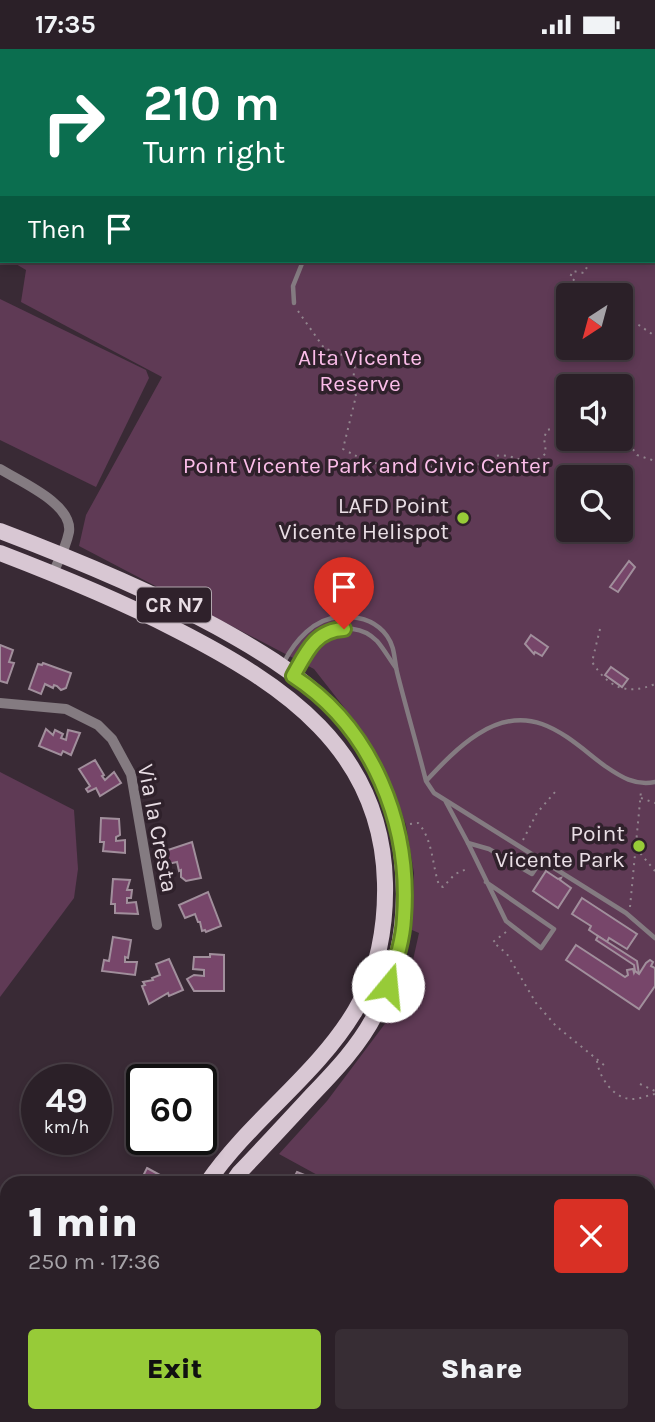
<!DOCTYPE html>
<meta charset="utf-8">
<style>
:root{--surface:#2b2028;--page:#372d34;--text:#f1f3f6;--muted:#a6a3a8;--line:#473e45;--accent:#97cb38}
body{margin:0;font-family:Karla,sans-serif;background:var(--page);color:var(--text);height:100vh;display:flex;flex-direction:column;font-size:26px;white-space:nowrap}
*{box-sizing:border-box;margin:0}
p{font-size:23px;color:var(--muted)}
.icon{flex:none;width:38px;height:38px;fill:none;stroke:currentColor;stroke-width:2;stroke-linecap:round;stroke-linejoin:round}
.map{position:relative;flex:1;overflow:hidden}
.drawer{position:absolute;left:0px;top:1127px;width:656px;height:247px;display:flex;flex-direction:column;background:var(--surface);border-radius:21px 21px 0 0;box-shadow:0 4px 10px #0003,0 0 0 2px var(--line)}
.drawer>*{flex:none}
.top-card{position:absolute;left:0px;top:0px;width:656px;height:214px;box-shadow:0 4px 10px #0003,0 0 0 2px var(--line);background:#0b6e4f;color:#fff;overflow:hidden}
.needle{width:46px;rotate:216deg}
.tools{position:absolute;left:556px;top:234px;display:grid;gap:14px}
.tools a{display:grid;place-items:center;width:77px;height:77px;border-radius:7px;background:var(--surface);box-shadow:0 4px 10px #0003,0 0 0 2px var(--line);font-size:35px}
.speed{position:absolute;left:21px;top:1015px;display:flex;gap:14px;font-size:35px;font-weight:700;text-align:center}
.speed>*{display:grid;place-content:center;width:91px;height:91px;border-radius:50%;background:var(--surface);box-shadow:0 4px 10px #0003,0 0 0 2px var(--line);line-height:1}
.speed small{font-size:18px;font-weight:400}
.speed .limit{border:4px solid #111;border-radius:10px;background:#fff;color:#111}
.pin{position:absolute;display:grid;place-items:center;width:60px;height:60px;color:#fff;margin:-72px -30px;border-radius:50% 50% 50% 0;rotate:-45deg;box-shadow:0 0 7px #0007}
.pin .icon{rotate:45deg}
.me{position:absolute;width:77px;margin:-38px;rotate:17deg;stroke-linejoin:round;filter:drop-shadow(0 0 5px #0008)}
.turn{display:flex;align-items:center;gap:24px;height:147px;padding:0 28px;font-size:32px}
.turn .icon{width:91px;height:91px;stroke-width:2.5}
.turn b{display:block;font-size:49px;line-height:60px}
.then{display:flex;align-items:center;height:66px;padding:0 28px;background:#0003;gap:14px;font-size:26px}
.round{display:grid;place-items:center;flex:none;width:74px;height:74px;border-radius:7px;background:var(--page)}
.overview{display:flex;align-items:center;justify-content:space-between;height:119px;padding:0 28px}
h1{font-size:42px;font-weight:800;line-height:52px}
.primary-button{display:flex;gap:14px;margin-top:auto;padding:14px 28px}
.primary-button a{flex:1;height:80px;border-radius:7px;background:var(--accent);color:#111;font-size:28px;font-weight:800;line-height:80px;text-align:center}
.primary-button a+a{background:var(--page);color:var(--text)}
.status{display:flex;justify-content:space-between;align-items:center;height:49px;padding:0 35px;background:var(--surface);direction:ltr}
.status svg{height:19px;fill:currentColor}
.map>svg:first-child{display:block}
</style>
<div class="status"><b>17:35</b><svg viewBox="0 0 49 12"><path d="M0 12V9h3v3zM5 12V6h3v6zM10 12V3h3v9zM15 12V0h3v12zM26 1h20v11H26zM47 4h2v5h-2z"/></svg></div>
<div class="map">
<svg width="655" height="1373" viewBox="0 0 655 1373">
<rect width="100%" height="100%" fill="#392a35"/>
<!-- green -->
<g fill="#5f3a55" fill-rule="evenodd">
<polygon points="166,0 518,0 521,2 166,2"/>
<path d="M655 128V1277L649 1274V1134H332L279 1105 327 1052 387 972 413 911 419 884 412 881 414 824 406 776 388 727 361 680 314 620 79 497 86 466 162 328 21 253 26 221 11 212H654ZM569 247H621V299H569ZM569 338H621V390H569ZM569 429H621V481H569Z"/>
<polygon points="0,250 146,321 149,329 96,438 0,391"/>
<polygon points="0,723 74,761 78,820 74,849 0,948"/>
</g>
<!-- building -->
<g fill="#77466a" stroke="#a18f9c" stroke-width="2">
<polygon points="629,512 635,518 618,543 610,538"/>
<polygon points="531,586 548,598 542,607 535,603 534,605 525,595"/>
<polygon points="0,596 13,601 9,613 14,614 7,634 0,632"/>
<polygon points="43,614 71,624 66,639 61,641 57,637 54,636 53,639 45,635 41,645 29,640 38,615 42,616"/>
<polygon points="611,618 628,630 622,638 605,626"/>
<polygon points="46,680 53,686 55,681 63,685 61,689 66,691 68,681 80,684 71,706 63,702 61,706 39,697"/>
<polygon points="95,711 104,726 102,727 105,731 114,723 121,734 100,747 96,739 88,743 86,740 90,737 79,720"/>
<polygon points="101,769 119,770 120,786 116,788 116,792 125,791 125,804 103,802 104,793 100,793"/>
<polygon points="192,793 201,829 186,832 181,828 181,821 179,822 177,813 168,815 166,813 165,802"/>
<polygon points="546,822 558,830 561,829 560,831 571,839 558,859 533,842"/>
<polygon points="113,830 130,831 127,841 132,841 131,849 127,849 127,854 136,853 138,865 115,864 115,855 111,855"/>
<polygon points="208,843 221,877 206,883 205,881 202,882 200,873 198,873 195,865 185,869 179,856"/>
<polygon points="582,849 637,885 627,900 609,889 607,893 589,881 591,877 572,865"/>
<polygon points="598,887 637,912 639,925 635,922 634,916 596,891"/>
<polygon points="113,888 131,891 128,909 125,908 125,913 137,913 135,926 102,922 104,911 109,912"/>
<polygon points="576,896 625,928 628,926 627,921 633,920 634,924 635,922 639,925 646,914 650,911 653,913 651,917 655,919 655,937 639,960 566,911"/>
<polygon points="210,905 224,906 224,942 194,942 187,930 194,926 204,927 204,921 193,920 194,908 210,908"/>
<polygon points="169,910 183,941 169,947 168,944 149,955 142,937 145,936 143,933 153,931 152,929 160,926 156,915"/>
<polygon points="147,1119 171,1132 170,1134 146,1134 141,1131"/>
<polygon points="297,1123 312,1129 311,1131 316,1133 317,1132 322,1134 291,1134"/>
<polygon points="649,1322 655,1325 655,1346 649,1347"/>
<polygon points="44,1367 66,1367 66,1370 64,1372 45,1373"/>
<polygon points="105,1367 127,1367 128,1373 101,1373 106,1372"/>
<polygon points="211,1367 250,1367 251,1370 248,1373 213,1373 209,1369"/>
<polygon points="485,1367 483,1373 459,1373 450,1368 488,1367"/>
</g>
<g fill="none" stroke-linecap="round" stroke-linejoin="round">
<!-- path -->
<g stroke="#91848d" stroke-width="2" stroke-dasharray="2 5" stroke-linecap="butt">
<polyline points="639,0 640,2"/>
<polyline points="654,17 655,17"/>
<polyline points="590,212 584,224 573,222 570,228 594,247"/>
<path d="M298 262 324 299 353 310 355 315 353 332 356 347 343 400C382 422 392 415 433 418 443 418 456 422 465 421 476 419 485 410 496 407 517 403 527 423 546 404L544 389 547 381 569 375"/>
<polyline points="621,264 655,287"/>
<polyline points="621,383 637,406 655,412"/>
<path d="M600 580 592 613C608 638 626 647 655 635"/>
<polyline points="641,749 655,754"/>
<path d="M410 775 418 774C433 790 432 816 439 836L443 838 455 825 469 819"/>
<polyline points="523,791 537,764 555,743"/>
<polyline points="636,799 655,822"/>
<polyline points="630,858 641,742"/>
<polyline points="506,883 493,893 507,905 536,954 556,977 604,1016"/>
<path d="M597 1012C599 1028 614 1051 633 1050 640 1050 648 1046 655 1045"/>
<polyline points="640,1035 655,1042"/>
<polyline points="649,1202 655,1200"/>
</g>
<!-- service -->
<g stroke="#847b81" stroke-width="4.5">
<polyline points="654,160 655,160"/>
<polyline points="294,254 293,237 303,212"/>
<path d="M284 613C295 592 314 569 340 568 358 567 376 572 387 587 395 598 394 610 397 623 406 659 417 696 426 732L434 744 626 864 655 889"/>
<path d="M296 622C311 596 318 576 353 580 362 581 370 585 377 592 384 600 390 611 396 619"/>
<path d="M427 731C455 701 495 658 542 675 565 683 586 703 605 717 621 728 635 737 655 733"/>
<polyline points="446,753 468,794 489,800 532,825 542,810"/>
<polyline points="468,794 506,872 541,899 554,880 486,833"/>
<polyline points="613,1367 629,1368 640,1373"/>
</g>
<!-- minor -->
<g stroke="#847b81" stroke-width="10">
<polyline points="35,0 37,2"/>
<polyline points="74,0 77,2"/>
<path d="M0 420C21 433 73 455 69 483 66 498 59 511 53 524"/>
<polyline points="0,654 66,660 98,676 112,690 131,725 157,876"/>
<polyline points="649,1284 655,1287"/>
<polyline points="79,1367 80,1373"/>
</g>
<!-- primary -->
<g stroke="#d8c7d3" stroke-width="16">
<polyline points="544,0 547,2"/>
<polyline points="619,0 621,2"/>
<polyline points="654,34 655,35"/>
<polyline points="654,109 655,110"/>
<path d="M0 482C74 510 147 540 217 578 255 599 294 622 326 653 369 694 396 751 402 811 408 864 400 916 376 964 360 996 335 1022 311 1047 287 1073 263 1099 239 1124L232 1134"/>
<path d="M0 504C60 527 118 551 175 580 283 635 382 700 385 834 386 877 378 924 355 962 316 1027 250 1071 207 1134"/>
<polyline points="158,1367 159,1373"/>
<polyline points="180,1367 182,1373"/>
</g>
</g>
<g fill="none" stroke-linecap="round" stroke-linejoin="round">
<!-- route casing -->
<g stroke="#628424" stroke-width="18">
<path id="route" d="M344 580C315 581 306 604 293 627 373 679 411 776 404 869 403 892 395 915 388 937"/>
</g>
<!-- route -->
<use href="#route" stroke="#97cb38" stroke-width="12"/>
</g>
<!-- markers -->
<g fill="#97cb38" stroke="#2f212b" stroke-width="2.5">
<circle cx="463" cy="469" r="7"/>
<circle cx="639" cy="797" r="7"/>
</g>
<g text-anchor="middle" stroke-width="7" stroke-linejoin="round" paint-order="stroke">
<!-- shield labels -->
<rect fill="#2f212b" stroke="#b1a5ad" stroke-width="2" x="137" y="538.5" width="74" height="35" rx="5"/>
<g font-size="21" font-weight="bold" fill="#e9dee5">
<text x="174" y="563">CR N7</text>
</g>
<!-- park labels -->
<g font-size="23" fill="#fbbde9" stroke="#2f212b">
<text x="360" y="316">Alta Vicente<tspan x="360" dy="26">Reserve</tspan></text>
<text x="366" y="424">Point Vicente Park and Civic Center</text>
</g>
<!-- poi labels -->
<g font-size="23" fill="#e9dee5" stroke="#2f212b" text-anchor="end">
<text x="449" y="464">LAFD Point<tspan x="449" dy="26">Vicente Helispot</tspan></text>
<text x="625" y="792">Point<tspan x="625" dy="26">Vicente Park</tspan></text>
</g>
<!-- street labels -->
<g font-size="23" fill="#e9dee5" stroke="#2f212b">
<text transform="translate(158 779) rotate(79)" y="8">Via la Cresta</text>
</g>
</g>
</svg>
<div class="tools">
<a><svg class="needle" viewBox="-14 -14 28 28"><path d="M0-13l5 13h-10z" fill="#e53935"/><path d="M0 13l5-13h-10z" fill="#a6a3a8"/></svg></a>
<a><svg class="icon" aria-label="sound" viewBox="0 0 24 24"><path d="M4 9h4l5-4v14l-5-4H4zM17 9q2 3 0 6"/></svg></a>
<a><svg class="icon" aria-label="search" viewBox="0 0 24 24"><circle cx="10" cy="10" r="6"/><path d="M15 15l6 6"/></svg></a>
</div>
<div class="speed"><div>49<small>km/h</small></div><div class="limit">60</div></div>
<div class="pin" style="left:344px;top:580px;background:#d93025"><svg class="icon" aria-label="arrive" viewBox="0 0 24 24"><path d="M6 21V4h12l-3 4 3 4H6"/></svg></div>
<svg class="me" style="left:388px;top:937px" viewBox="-20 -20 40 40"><circle r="19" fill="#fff"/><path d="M0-13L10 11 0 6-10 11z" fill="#97cb38"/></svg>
<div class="top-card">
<div class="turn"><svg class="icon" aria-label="right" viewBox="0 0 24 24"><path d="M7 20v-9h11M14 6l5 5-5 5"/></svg><div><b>210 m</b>Turn right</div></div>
<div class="then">Then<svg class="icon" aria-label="arrive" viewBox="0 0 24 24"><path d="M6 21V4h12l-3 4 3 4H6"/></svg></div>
</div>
<section class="drawer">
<div class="overview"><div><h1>1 min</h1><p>250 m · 17:36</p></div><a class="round" style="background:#d93025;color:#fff"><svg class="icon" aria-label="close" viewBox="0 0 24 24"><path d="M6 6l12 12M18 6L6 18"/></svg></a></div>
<div class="primary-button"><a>Exit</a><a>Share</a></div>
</section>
</div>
